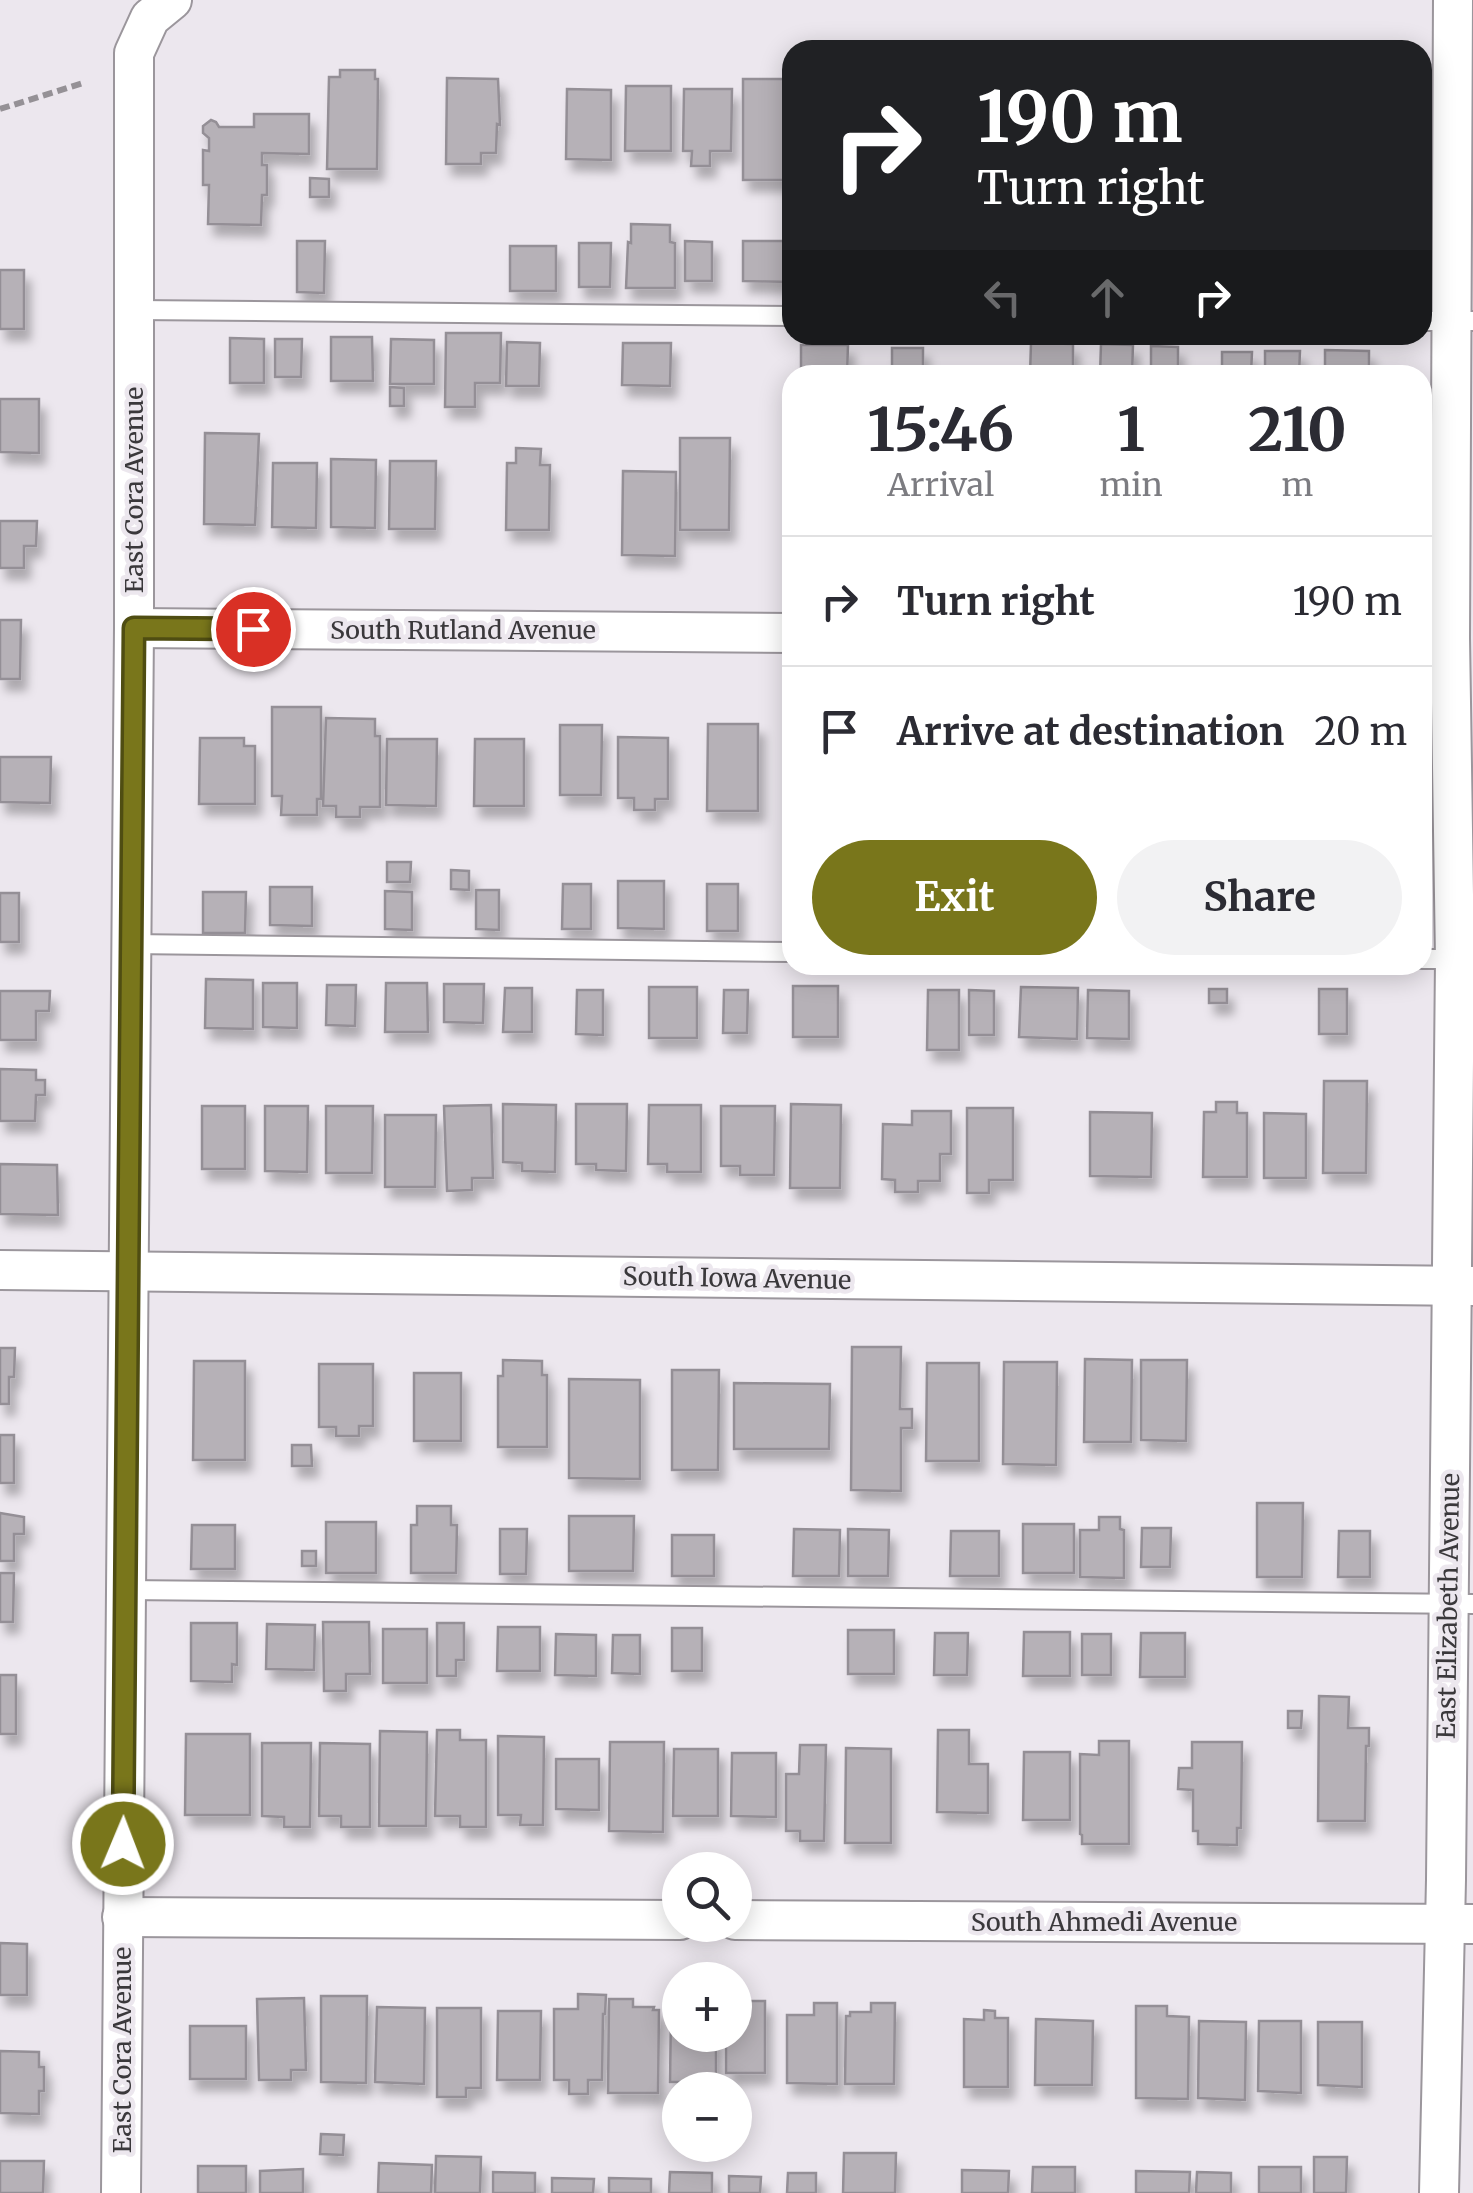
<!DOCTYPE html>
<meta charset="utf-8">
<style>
:root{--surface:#fff;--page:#f2f2f3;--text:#2b2b33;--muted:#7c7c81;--line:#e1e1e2;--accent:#79761b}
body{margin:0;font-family:Merriweather,serif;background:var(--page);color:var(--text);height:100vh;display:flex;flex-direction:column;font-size:38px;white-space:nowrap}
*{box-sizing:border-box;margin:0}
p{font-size:32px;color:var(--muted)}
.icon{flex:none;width:55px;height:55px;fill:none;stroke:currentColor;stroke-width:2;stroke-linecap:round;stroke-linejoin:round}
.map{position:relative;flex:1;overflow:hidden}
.sheet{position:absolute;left:782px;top:365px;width:650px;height:610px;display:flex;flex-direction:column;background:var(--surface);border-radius:30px;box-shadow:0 5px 25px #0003}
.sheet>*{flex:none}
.top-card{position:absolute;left:782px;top:40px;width:650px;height:305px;border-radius:30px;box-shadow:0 5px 25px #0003;background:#202124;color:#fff;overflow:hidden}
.tools{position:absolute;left:662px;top:1852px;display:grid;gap:20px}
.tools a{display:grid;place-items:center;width:90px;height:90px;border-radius:50%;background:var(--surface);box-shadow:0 5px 25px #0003;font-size:50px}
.pin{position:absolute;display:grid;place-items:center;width:85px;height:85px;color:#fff;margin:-42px;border:5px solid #fff;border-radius:50%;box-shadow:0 2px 10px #0007}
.me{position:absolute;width:110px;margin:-55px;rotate:1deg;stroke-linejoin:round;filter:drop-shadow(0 0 8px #0008)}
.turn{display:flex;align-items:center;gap:35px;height:210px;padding:0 30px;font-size:45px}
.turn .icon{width:130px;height:130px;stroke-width:2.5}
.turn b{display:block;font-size:70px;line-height:85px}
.lanes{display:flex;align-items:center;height:95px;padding:0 30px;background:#0003;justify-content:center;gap:50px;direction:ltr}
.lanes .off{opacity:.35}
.eta{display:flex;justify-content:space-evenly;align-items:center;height:170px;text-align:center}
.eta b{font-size:60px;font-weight:700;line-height:70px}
.cta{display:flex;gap:20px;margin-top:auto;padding:20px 30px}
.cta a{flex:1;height:115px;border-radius:60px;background:var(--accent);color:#fff;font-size:40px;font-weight:700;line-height:115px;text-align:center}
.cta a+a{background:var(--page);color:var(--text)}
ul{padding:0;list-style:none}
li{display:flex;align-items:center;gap:30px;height:130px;padding:0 30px;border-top:2px solid var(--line)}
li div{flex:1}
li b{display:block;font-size:38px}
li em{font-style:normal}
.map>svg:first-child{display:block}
</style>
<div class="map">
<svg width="1473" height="2193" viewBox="0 0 1473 2193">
<defs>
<filter id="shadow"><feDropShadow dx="6" dy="11" stdDeviation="5" flood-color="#0004"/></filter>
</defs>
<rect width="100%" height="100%" fill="#ece7ee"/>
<!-- building -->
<g fill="#b6b1b7" stroke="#948f96" stroke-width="2.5" filter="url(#shadow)">
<polygon points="340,70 375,70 375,79 378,79 377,169 327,169 329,77 340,77"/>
<polygon points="447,78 498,79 500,125 497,124 496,153 481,153 481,164 446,164"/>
<polygon points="743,79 790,79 789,180 743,180"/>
<polygon points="626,86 671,86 671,151 625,151"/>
<polygon points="567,89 611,90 611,160 566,159"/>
<polygon points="684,89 732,89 731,151 710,151 710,166 691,166 692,151 683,151"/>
<polygon points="254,114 309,114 309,154 262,153 262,165 267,165 267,195 262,195 261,225 208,224 209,185 203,185 203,150 209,151 209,138 203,133 203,126 211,120 216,122 219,127 254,127"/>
<polygon points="310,178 329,179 329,197 310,197"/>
<polygon points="631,224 670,225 670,242 675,243 675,288 626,288 628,242 631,243"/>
<polygon points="297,241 325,241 324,293 297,292"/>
<polygon points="685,241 712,242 712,281 685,281"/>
<polygon points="743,241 792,241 792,282 743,281"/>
<polygon points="579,243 611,243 610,287 579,287"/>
<rect x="510" y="246" width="46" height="45"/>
<rect x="0" y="270" width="24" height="59"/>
<polygon points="446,333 501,333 500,383 475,383 475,407 445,407"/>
<polygon points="331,337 372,337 373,381 331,381"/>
<polygon points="230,338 264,339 264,383 230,383"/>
<polygon points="275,339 302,339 301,377 275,377"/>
<polygon points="391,339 434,340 434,384 390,384"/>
<polygon points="507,342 540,343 539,386 506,386"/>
<polygon points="623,343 671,343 670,386 622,385"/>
<polygon points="1031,343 1073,344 1073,375 1030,375"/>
<polygon points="1101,344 1133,345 1132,375 1100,375"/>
<polygon points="801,345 848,345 847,375 801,375"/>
<polygon points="1151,346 1178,347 1178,375 1151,375"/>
<rect x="892" y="348" width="31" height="27"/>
<polygon points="1325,350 1369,351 1369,375 1325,375"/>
<polygon points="1265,351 1300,351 1299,375 1265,375"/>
<polygon points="1222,352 1252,352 1251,375 1222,375"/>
<polygon points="390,387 404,388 404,406 390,406"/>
<polygon points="0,399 39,399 39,453 0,452"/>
<polygon points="205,433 259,434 255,525 204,524"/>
<polygon points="680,438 730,438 729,530 680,530"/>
<polygon points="516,448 541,449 540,465 550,465 549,530 506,530 507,463 516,463"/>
<polygon points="331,459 376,460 375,528 331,527"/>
<polygon points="390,461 436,461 435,529 389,529"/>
<polygon points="273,463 317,463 316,528 272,527"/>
<polygon points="623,471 676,472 675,556 622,555"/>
<polygon points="0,521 37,521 36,546 24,546 24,568 0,568"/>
<polygon points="0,620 21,620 20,679 0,679"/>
<polygon points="272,707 321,707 321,799 317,799 317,815 281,815 282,796 272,796"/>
<polygon points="326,718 375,719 375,736 380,736 380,807 360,807 360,817 336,817 336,806 323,806"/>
<polygon points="708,724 758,724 758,811 707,811"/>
<polygon points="560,725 602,725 601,795 560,795"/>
<polygon points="618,737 668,738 668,799 655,799 655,810 634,810 634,798 618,798"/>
<polygon points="200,738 244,738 244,746 255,746 255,804 199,804"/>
<polygon points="387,739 437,739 436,806 386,805"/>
<polygon points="475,739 524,739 524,806 474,806"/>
<polygon points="0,757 51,757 50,803 0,802"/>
<polygon points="387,862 411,862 410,882 387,882"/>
<polygon points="451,870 469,871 469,890 451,889"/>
<polygon points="618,881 664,881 664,929 618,928"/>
<polygon points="563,884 591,884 591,929 562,929"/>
<rect x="707" y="884" width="31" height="47"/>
<polygon points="270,887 312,887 312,926 270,925"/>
<polygon points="476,890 499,890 499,930 476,929"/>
<polygon points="385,891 412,892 412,930 385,929"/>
<polygon points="203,892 246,892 245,933 203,933"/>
<rect x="0" y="893" width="19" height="49"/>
<polygon points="206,979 253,980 253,1029 205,1028"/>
<polygon points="263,983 297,983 297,1028 263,1027"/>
<polygon points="386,983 427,983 428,1032 385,1032"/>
<polygon points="444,984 484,984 483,1023 444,1022"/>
<polygon points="327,985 356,985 355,1026 326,1025"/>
<rect x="793" y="986" width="45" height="51"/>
<rect x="649" y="987" width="48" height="51"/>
<polygon points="1021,987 1078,988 1077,1039 1019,1037"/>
<polygon points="505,988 532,988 532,1032 503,1032"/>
<rect x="1209" y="989" width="18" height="14"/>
<rect x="1319" y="989" width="28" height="45"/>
<polygon points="577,990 603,990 603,1035 576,1034"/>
<polygon points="724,990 748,990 747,1033 723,1033"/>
<polygon points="928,990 959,990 959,1050 927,1050"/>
<polygon points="969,990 994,991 994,1035 969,1035"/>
<polygon points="1088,990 1129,991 1129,1039 1087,1038"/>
<polygon points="0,991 50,991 49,1011 36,1011 36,1040 0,1040"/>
<polygon points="0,1069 36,1070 36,1080 45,1080 45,1095 36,1095 35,1121 0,1121"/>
<polygon points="1324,1081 1367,1081 1366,1173 1323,1173"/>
<polygon points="1216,1102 1237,1102 1237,1113 1247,1113 1247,1177 1203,1177 1204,1112 1216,1112"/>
<polygon points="503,1104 556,1105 555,1172 522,1171 522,1163 503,1162"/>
<polygon points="576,1104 627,1104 626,1171 596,1170 596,1164 576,1164"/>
<polygon points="791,1104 841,1105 840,1188 790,1188"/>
<polygon points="491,1105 493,1178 472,1178 472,1190 447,1191 444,1106"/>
<polygon points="649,1105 701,1105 701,1172 667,1172 667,1164 648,1164"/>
<rect x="202" y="1106" width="43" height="63"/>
<polygon points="265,1106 308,1106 307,1172 265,1171"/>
<polygon points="326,1106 373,1106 372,1173 326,1173"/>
<polygon points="721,1106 775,1106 774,1175 740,1175 740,1166 721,1166"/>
<polygon points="967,1108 1013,1108 1013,1180 989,1180 989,1193 967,1193"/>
<polygon points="912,1111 951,1111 951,1154 940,1154 940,1181 918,1181 918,1192 895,1192 895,1180 882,1179 883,1124 912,1125"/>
<polygon points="1090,1112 1152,1113 1151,1177 1090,1176"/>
<polygon points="1264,1113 1306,1114 1306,1178 1264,1178"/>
<polygon points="385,1115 436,1115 435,1187 385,1187"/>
<polygon points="0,1164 57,1165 58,1215 0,1214"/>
<polygon points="852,1347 901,1347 900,1409 912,1409 912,1428 901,1428 901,1491 851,1490"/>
<polygon points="0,1348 15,1348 14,1377 9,1377 9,1404 0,1404"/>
<polygon points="1085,1359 1132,1360 1131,1442 1084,1442"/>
<polygon points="503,1360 542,1361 542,1375 547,1375 547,1447 498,1447 498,1376 503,1376"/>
<polygon points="1141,1360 1187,1360 1186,1441 1141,1440"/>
<polygon points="194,1361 245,1361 245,1460 193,1460"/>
<polygon points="1004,1362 1057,1362 1056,1465 1003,1464"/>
<polygon points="927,1363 979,1363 979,1461 926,1461"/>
<polygon points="319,1364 373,1364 373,1426 359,1426 359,1436 336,1436 336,1427 319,1427"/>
<polygon points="672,1370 719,1370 718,1470 672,1470"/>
<rect x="414" y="1373" width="47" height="68"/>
<polygon points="569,1379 640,1380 640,1479 569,1478"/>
<polygon points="734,1383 830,1384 829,1449 734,1449"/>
<rect x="0" y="1435" width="14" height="48"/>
<polygon points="292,1445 311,1445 312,1466 292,1466"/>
<polygon points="1257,1503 1303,1503 1302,1577 1257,1577"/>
<polygon points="417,1506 451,1506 451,1525 457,1525 456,1573 411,1573 411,1525 417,1525"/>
<polygon points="0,1513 24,1517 24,1534 14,1534 14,1561 0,1561"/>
<polygon points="569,1516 634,1516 633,1571 569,1571"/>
<polygon points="1099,1517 1120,1517 1120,1529 1124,1530 1124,1578 1080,1577 1080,1530 1099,1530"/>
<rect x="326" y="1522" width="50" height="51"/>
<rect x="1023" y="1524" width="51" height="49"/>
<polygon points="192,1525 235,1525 235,1569 191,1569"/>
<polygon points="1142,1528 1171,1528 1170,1567 1141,1567"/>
<polygon points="500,1529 527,1529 526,1574 500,1574"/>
<polygon points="794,1529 840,1530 839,1576 793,1576"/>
<polygon points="848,1529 889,1530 888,1576 848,1576"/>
<polygon points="951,1531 999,1531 999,1576 950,1576"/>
<polygon points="1339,1531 1370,1531 1370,1577 1338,1577"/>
<rect x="672" y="1535" width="42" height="41"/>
<rect x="302" y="1551" width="14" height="15"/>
<polygon points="0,1573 14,1573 13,1622 0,1622"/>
<polygon points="323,1622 369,1622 370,1674 346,1674 346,1691 324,1691"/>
<polygon points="191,1623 237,1623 237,1665 232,1664 232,1682 191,1681"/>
<polygon points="437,1623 464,1623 464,1660 456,1660 456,1676 437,1676"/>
<polygon points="267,1624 315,1625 314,1670 266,1669"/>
<polygon points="498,1627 540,1627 540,1671 497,1671"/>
<rect x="672" y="1628" width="30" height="43"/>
<rect x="383" y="1629" width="44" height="54"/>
<rect x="848" y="1630" width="46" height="44"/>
<polygon points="1024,1632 1070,1632 1070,1676 1023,1676"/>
<polygon points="935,1633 968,1633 967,1675 934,1675"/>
<polygon points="1141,1633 1185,1633 1185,1677 1140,1677"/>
<polygon points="556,1634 596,1635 596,1676 555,1675"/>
<rect x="1082" y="1634" width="29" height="41"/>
<polygon points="613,1635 640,1635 640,1674 612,1673"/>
<rect x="0" y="1675" width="16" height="59"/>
<polygon points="1319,1696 1349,1697 1348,1728 1369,1728 1369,1746 1366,1746 1365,1821 1318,1821"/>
<polygon points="1288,1711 1302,1711 1301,1728 1288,1728"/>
<polygon points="437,1730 460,1730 460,1740 486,1740 486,1827 460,1827 460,1816 435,1816"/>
<polygon points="938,1730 969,1730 969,1764 988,1764 988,1813 937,1812"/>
<polygon points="380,1731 427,1732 426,1826 379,1826"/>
<polygon points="186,1734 250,1734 250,1815 185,1815"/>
<polygon points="498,1736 544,1737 543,1825 520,1825 521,1815 498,1815"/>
<polygon points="1099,1741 1129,1741 1129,1844 1082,1844 1082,1835 1080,1834 1080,1754 1099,1755"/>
<polygon points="610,1742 664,1742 663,1832 609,1831"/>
<polygon points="1192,1742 1242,1742 1241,1828 1237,1828 1237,1845 1198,1844 1198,1831 1193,1831 1193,1790 1178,1789 1179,1768 1192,1768"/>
<polygon points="262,1743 311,1743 310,1827 284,1827 284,1817 262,1816"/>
<polygon points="320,1743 370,1744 370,1827 341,1827 341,1816 319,1816"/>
<polygon points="800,1745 826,1745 824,1841 800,1841 800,1831 786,1831 786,1774 799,1774"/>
<polygon points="846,1748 891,1749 891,1843 845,1843"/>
<polygon points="674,1749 718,1749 718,1816 673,1816"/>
<polygon points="1024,1752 1070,1752 1070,1820 1023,1820"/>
<polygon points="732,1753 776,1753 776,1817 731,1816"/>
<polygon points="556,1759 599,1759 599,1810 556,1809"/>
<polygon points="0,1943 27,1944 27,1995 0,1995"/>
<polygon points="578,1994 606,1995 605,2014 603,2014 602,2080 588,2080 588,2094 569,2094 569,2080 554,2080 554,2009 578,2009"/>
<polygon points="321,1996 367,1996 366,2083 321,2082"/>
<polygon points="304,1998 306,2070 291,2070 291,2080 259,2080 257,1999"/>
<polygon points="609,1999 633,1999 633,2007 654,2007 653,2010 659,2010 658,2093 608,2093"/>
<polygon points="735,2001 765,2001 765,2073 726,2073 726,2035 735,2035"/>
<polygon points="814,2003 837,2003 837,2084 787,2083 787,2015 814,2015"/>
<polygon points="871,2003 895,2003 894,2084 845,2084 846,2016 850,2016 850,2012 871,2012"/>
<polygon points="1136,2006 1167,2006 1167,2016 1189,2017 1188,2099 1136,2098"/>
<polygon points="377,2007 425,2008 424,2084 375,2082"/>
<polygon points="437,2008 481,2008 481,2088 466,2088 466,2097 437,2097"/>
<polygon points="984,2010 995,2011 995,2018 1008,2018 1008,2087 964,2087 964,2019 984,2020"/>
<polygon points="498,2011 541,2011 540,2080 497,2080"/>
<polygon points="671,2011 680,2011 680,2035 716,2035 716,2082 670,2082"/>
<polygon points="1036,2019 1093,2021 1092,2085 1035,2085"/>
<polygon points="1199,2021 1246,2022 1245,2100 1198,2098"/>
<polygon points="1259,2021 1301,2021 1301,2093 1258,2091"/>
<polygon points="1318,2022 1362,2022 1362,2087 1318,2085"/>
<rect x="190" y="2026" width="56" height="53"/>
<polygon points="0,2051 39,2052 39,2067 44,2067 44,2091 39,2091 39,2114 0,2113"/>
<polygon points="321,2134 344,2135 343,2155 320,2154"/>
<polygon points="844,2153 896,2153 895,2193 843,2193"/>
<polygon points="436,2156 481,2157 480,2193 435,2193"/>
<polygon points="1314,2157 1347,2157 1346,2193 1314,2193"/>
<polygon points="0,2161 44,2161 43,2193 0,2193"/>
<polygon points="379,2163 432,2165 431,2193 378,2193"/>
<rect x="198" y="2166" width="48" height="27"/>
<polygon points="1033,2167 1075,2167 1075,2193 1032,2193"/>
<rect x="1259" y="2167" width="42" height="26"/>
<polygon points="303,2169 303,2193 260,2193 260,2171"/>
<polygon points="962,2170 1009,2171 1008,2193 962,2193"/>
<polygon points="1136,2171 1190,2172 1189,2193 1136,2193"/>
<polygon points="493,2172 535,2173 535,2193 493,2193"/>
<polygon points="670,2172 712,2173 712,2193 669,2193"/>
<polygon points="1197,2172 1231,2173 1231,2193 1196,2193"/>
<polygon points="788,2173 816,2173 816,2193 787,2193"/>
<polygon points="729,2176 761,2177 760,2193 729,2193"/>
<polygon points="552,2178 594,2179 593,2193 552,2193"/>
<polygon points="609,2178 651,2179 651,2193 609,2193"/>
</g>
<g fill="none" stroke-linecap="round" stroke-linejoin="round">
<!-- lane casing -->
<g stroke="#9b969c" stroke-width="22">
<g id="lane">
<polyline points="135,310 792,316"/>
<polyline points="1422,321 1473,321"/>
<polyline points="131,944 792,952"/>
<polyline points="1422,959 1458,959"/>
<polyline points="125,1590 1473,1604"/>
</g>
</g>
<!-- street casing -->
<g stroke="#9b969c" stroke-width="42">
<g id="street">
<polyline points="134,628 792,633"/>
<polyline points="0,1270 1473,1286"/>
<polyline points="122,1917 680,1920"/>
<polyline points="735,1920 1473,1924"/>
<polyline points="121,2193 134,628 134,53 150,18 172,0"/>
<polyline points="1439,2193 1446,1880 1455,959 1450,638 1453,0"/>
</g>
</g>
<!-- path -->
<polyline stroke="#959196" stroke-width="6" stroke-dasharray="10 5" stroke-linecap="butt" points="0,109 83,83"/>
<!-- lane -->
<use href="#lane" stroke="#fff" stroke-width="18"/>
<!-- street -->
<use href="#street" stroke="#fff" stroke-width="38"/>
</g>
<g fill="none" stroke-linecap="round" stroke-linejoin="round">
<!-- route casing -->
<g stroke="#4f4d12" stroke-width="25">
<polyline id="route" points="123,1844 134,628 253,629"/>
</g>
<!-- route -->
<use href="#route" stroke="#79761b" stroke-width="18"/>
</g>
<g text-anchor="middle" stroke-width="9" stroke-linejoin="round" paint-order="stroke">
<!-- street labels -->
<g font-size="25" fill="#3a383b" stroke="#ece7ee">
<text transform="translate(134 490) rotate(-90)" y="9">East Cora Avenue</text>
<text x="463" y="639">South Rutland Avenue</text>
<text transform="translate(737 1278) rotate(1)" y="9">South Iowa Avenue</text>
<text transform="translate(1448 1606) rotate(-89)" y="9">East Elizabeth Avenue</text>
<text x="1104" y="1931">South Ahmedi Avenue</text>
<text transform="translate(122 2050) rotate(-90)" y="9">East Cora Avenue</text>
</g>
</g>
</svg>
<div class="tools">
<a><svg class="icon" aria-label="search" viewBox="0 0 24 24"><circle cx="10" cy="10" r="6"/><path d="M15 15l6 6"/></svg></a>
<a>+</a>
<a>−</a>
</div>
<div class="pin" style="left:253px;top:629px;background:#d93025"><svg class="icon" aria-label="arrive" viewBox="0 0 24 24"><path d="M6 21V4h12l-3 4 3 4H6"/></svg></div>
<svg class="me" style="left:123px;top:1844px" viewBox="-20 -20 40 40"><circle r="17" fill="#79761b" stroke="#fff" stroke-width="3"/><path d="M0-11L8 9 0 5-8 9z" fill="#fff"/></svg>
<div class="top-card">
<div class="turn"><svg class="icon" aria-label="right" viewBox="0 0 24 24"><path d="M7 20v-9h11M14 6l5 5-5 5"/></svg><div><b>190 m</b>Turn right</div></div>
<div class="lanes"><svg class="icon off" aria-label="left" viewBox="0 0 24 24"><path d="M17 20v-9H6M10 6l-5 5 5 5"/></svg><svg class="icon off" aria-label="ahead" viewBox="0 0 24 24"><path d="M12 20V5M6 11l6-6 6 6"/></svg><svg class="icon" aria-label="right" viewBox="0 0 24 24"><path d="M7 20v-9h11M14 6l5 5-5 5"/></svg></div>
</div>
<section class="sheet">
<div class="eta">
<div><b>15:46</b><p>Arrival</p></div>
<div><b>1</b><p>min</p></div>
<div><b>210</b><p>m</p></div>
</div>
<ul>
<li><svg class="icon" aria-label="right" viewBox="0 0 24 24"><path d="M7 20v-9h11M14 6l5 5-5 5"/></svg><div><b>Turn right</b></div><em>190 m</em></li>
<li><svg class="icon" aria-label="arrive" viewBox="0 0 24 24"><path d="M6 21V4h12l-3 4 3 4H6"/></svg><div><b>Arrive at destination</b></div><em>20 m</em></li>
</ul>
<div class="cta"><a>Exit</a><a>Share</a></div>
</section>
</div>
